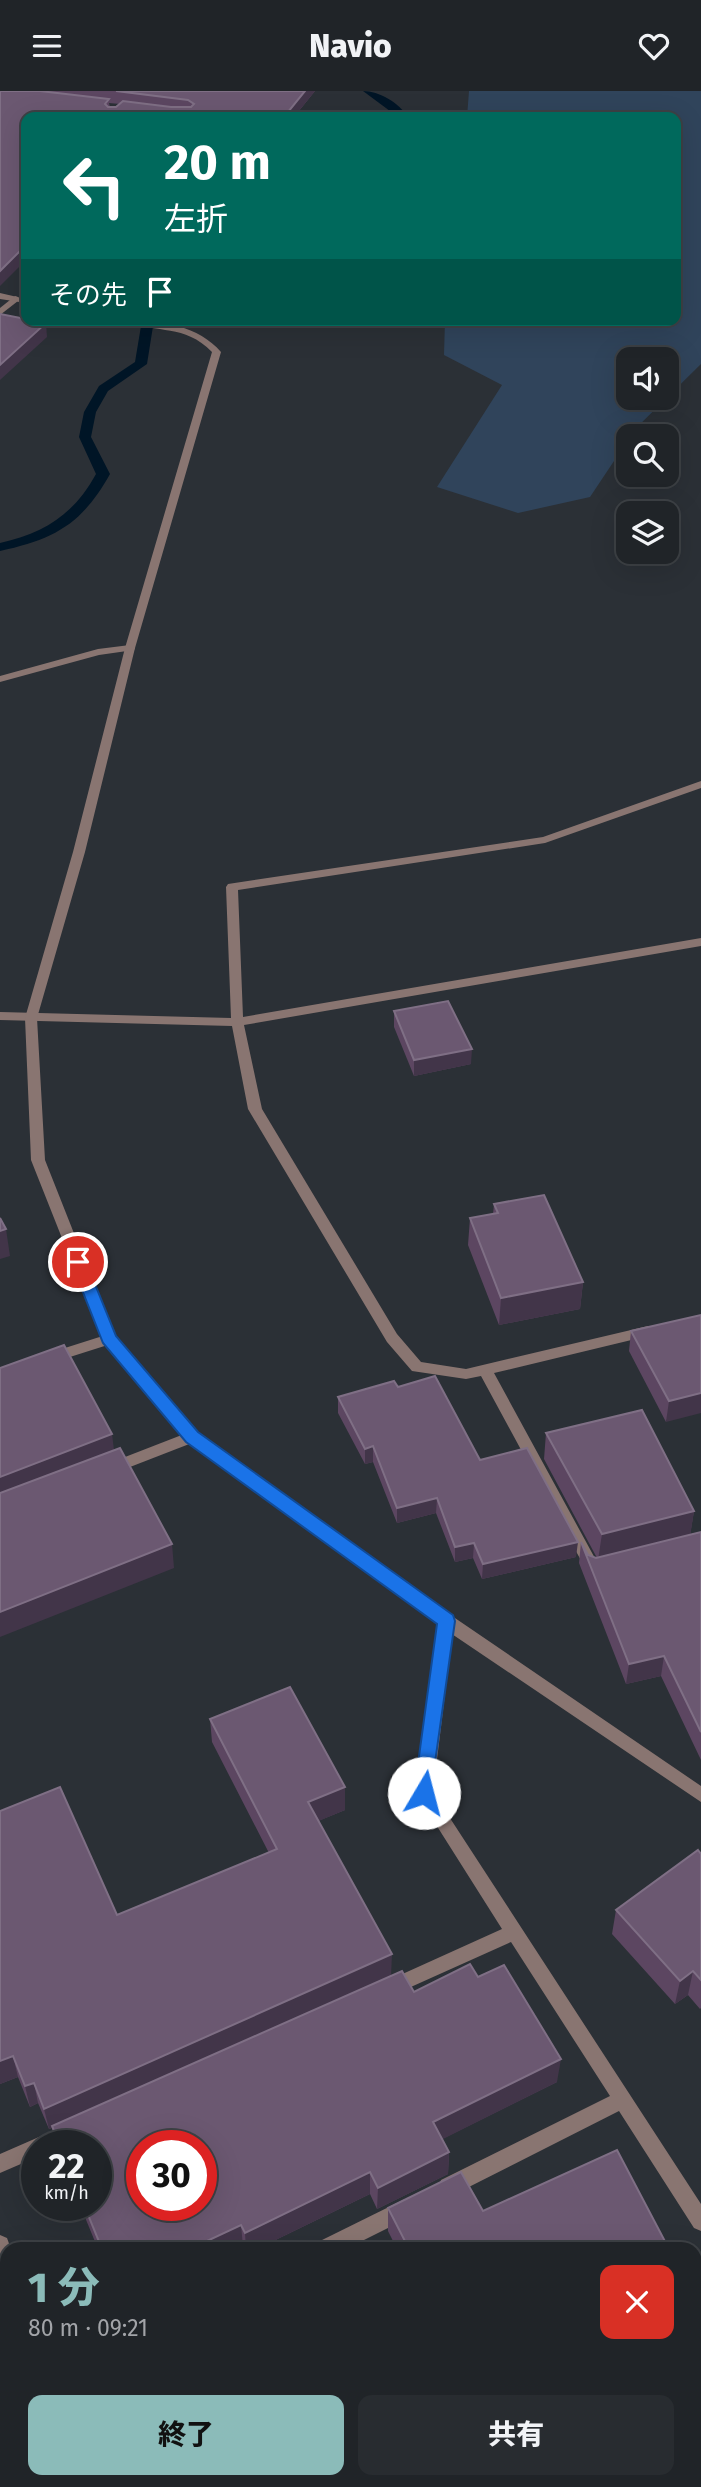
<!DOCTYPE html>
<html lang="ja">
<meta charset="utf-8">
<style>
:root{--surface:#202428;--page:#282c30;--text:#f1f3f6;--muted:#a2a4a8;--line:#3d4145;--accent:#8bbbb9}
body{margin:0;font-family:"Fira Sans","Noto Sans JP",sans-serif;background:var(--page);color:var(--text);height:100vh;display:flex;flex-direction:column;font-size:26px;white-space:nowrap}
*{box-sizing:border-box;margin:0}
p{font-size:23px;color:var(--muted)}
.icon{flex:none;width:38px;height:38px;fill:none;stroke:currentColor;stroke-width:2;stroke-linecap:round;stroke-linejoin:round}
.map{position:relative;flex:1;overflow:hidden}
.drawer{position:absolute;left:0px;top:2151px;width:702px;height:247px;display:flex;flex-direction:column;background:var(--surface);border-radius:21px 21px 0 0;box-shadow:0 7px 28px #0002,0 0 0 2px var(--line)}
.drawer>*{flex:none}
.guide{position:absolute;left:21px;top:21px;width:660px;height:214px;border-radius:14px;box-shadow:0 7px 28px #0002,0 0 0 2px var(--line);background:#00695c;color:#fff;overflow:hidden}
.buttons{position:absolute;left:616px;top:256px;display:grid;gap:14px}
.buttons a{display:grid;place-items:center;width:63px;height:63px;border-radius:14px;background:var(--surface);box-shadow:0 7px 28px #0002,0 0 0 2px var(--line);font-size:35px}
.speed{position:absolute;left:21px;top:2039px;display:flex;gap:14px;font-size:35px;font-weight:700;text-align:center}
.speed>*{display:grid;place-content:center;width:91px;height:91px;border-radius:50%;background:var(--surface);box-shadow:0 7px 28px #0002,0 0 0 2px var(--line);line-height:1}
.speed small{font-size:18px;font-weight:400}
.speed .limit{border:10px solid #d22;background:#fff;color:#111}
.pin{position:absolute;display:grid;place-items:center;width:60px;height:60px;color:#fff;margin:-30px;border:4px solid #fff;border-radius:50%;box-shadow:0 2px 7px #0007}
.me{position:absolute;width:77px;margin:-38px;rotate:8deg;stroke-linejoin:round;filter:drop-shadow(0 0 5px #0008)}
.turn{display:flex;align-items:center;gap:24px;height:147px;padding:0 28px;font-size:32px}
.turn .icon{width:91px;height:91px;stroke-width:2.5}
.turn b{display:block;font-size:49px;line-height:60px}
.then{display:flex;align-items:center;height:66px;padding:0 28px;background:#0003;gap:14px;font-size:26px}
.round{display:grid;place-items:center;flex:none;width:74px;height:74px;border-radius:14px;background:var(--page)}
.head{display:flex;align-items:center;justify-content:space-between;height:119px;padding:0 28px}
h1{font-size:42px;font-weight:800;line-height:52px;color:var(--accent)}
.action{display:flex;gap:14px;margin-top:auto;padding:14px 28px}
.action a{flex:1;height:80px;border-radius:14px;background:var(--accent);color:#111;font-size:28px;font-weight:800;line-height:80px;text-align:center}
.action a+a{background:var(--page);color:var(--text)}
header{display:flex;justify-content:space-between;align-items:center;height:91px;padding:0 28px;background:var(--surface);font-size:32px;font-weight:800}
.map>svg:first-child{display:block}
</style>
<header><svg class="icon" aria-label="menu" viewBox="0 0 24 24"><path d="M4 6h16M4 12h16M4 18h16"/></svg>Navio<svg class="icon" aria-label="heart" viewBox="0 0 24 24"><path d="M12 20l-8-8c-3-5 5-10 8-4 3-6 11-1 8 4z"/></svg></header>
<div class="map">
<svg width="701" height="2396" viewBox="0 0 701 2396">
<rect width="100%" height="100%" fill="#2b3036"/>
<!-- green -->
<path fill="#30445b" fill-rule="evenodd" d="M469 0H701V273L628 345V349L590 406 518 422 437 396 502 294 444 264 445 229H676V26H467ZM628 268H667V306H628Z"/>
<g fill="none" stroke-linecap="round" stroke-linejoin="round">
<!-- stream -->
<g fill="#001526" fill-rule="evenodd">
<path d="M363 0C379 0 399 12 408 26H398Z"/>
<path d="M142 229H154L147 273 108 300 96 321 91 346 110 383C82 433 55 448 0 460V452C45 442 74 423 96 383L79 346 84 321 99 295 135 271Z"/>
</g>
<!-- service -->
<g fill="#897571" fill-rule="evenodd">
<polygon points="15,205 18,206 18,210 0,224 0,217"/>
<polygon points="701,2234 701,2255 695,2258 695,2237"/>
<polygon points="542,2390 562,2390 564,2396 544,2396"/>
</g>
<!-- minor -->
<g fill="#897571" fill-rule="evenodd">
<polygon points="130,554 135,557 134,559 99,564 0,591 0,585 98,558"/>
<polygon points="701,690 701,697 545,752 238,799 243,926 701,847 701,855 244,934 262,1018 397,1243 421,1271 466,1278 648,1235 653,1236 655,1240 653,1244 648,1245 494,1282 597,1471 594,1475 589,1477 584,1475 481,1285 466,1288 412,1280 387,1251 248,1018 232,935 0,929 0,921 231,927 226,796 228,793 543,746"/>
<polygon points="109,1243 114,1244 116,1248 114,1252 51,1272 46,1271 44,1267 46,1263"/>
<polygon points="192,1340 197,1342 199,1346 197,1350 112,1383 107,1381 105,1377 107,1373"/>
<polygon points="446,1523 452,1525 454,1530 433,1701 701,2113 701,2140 694,2137 619,2020 455,2103 448,2105 441,2103 439,2096 441,2089 610,2005 511,1851 393,1904 387,1902 384,1896 387,1890 502,1838 416,1702 438,1530 440,1525"/>
<polygon points="71,2032 78,2035 80,2041 78,2047 61,2054 37,2054 37,2066 0,2082 0,2063"/>
<polygon points="405,2108 412,2111 415,2118 412,2125 346,2158 315,2158 318,2151"/>
<polygon points="0,2144 7,2147 11,2158 7,2158 7,2183 0,2180"/>
</g>
<!-- tertiary -->
<g fill="#897571" fill-rule="evenodd">
<polygon points="0,202 26,208 26,212 0,208"/>
<path d="M128 229C161 229 199 235 221 261L135 557 85 761 37 927 45 1069 115 1246 197 1342 452 1525 701 1695V1711L440 1535 187 1350 102 1248 31 1069 25 927 73 761 125 557 212 261C184 232 157 244 128 229Z"/>
</g>
</g>
<!-- wall -->
<g fill="#5c4661" fill-rule="evenodd">
<path d="M0 0H315L294 26H26ZM109 12 120 13 116 16H110Z"/>
<polygon points="394,920 471,973 414,985 394,936"/>
<polygon points="494,1113 583,1191 580,1218 499,1234 468,1154 470,1127 493,1123"/>
<polygon points="701,1224 666,1331 629,1260 631,1240"/>
<polygon points="398,1296 480,1369 576,1466 482,1488 473,1467 455,1471 436,1422 397,1432 373,1371 365,1373 338,1322 338,1306"/>
<polygon points="546,1342 694,1420 690,1444 701,1441 701,1669 661,1585 626,1593 579,1472 581,1451 588,1464 597,1467 544,1368"/>
<polygon points="210,1628 345,1719 318,1730 391,1885 414,1901 478,1886 557,1991 442,2048 449,2061 448,2083 377,2118 370,2103 257,2158 244,2158 243,2155 238,2158 98,2158 80,2114 96,2114 96,2054 56,2054 52,2037 49,2038 38,2012 30,2016 18,1986 0,1993 0,1720 117,1824 269,1762 212,1651"/>
<polygon points="701,1763 701,1917 700,1918 688,1904 675,1913 612,1843 616,1819"/>
<polygon points="388,2117 483,2120 669,2158 397,2158 388,2140"/>
<polygon points="674,2390 695,2390 701,2396 676,2396"/>
</g>
<!-- shaded-wall -->
<g fill="#423549">
<polygon points="305,0 315,0 294,26 284,26"/>
<polygon points="26,154 26,169 0,195 0,180"/>
<polygon points="46,232 47,246 0,289 0,274"/>
<polygon points="472,958 471,973 414,985 414,969"/>
<polygon points="6,1138 10,1165 0,1168 0,1140"/>
<polygon points="583,1191 580,1218 499,1234 501,1207"/>
<polygon points="701,1302 701,1322 666,1331 669,1310"/>
<polygon points="112,1343 115,1367 0,1411 0,1386"/>
<polygon points="373,1355 373,1371 365,1373 365,1358"/>
<polygon points="437,1407 436,1422 397,1432 397,1417"/>
<polygon points="694,1420 690,1446 598,1469 602,1443"/>
<polygon points="578,1451 576,1466 482,1488 483,1473"/>
<polygon points="474,1452 473,1467 455,1471 455,1456"/>
<polygon points="172,1453 174,1477 0,1546 0,1521"/>
<polygon points="664,1565 661,1585 626,1593 629,1573"/>
<polygon points="345,1696 345,1719 309,1734 308,1711"/>
<polygon points="392,1863 391,1885 49,2038 44,2018"/>
<polygon points="693,1880 688,1904 675,1913 680,1890"/>
<polygon points="13,1965 18,1986 0,1993 0,1970"/>
<polygon points="561,1968 557,1991 431,2054 433,2031"/>
<polygon points="34,1992 38,2012 30,2016 25,1995"/>
<polygon points="449,2061 448,2083 377,2118 378,2097"/>
<polygon points="370,2081 370,2103 257,2158 246,2158 245,2142"/>
<polygon points="241,2134 243,2155 238,2158 190,2158"/>
<polygon points="296,2390 335,2390 324,2396 285,2396"/>
</g>
<!-- building -->
<g fill="#6b5871" stroke="#7f6f85" stroke-width="2" fill-rule="evenodd">
<polygon points="0,0 40,0 109,8 105,13 108,16 116,16 123,10 171,16 191,16 194,13 188,9 116,0 305,0 284,26 26,26 26,154 0,180"/>
<polygon points="0,223 26,228 26,229 46,232 0,274"/>
<polygon points="448,910 472,958 414,969 394,920"/>
<polygon points="544,1104 583,1191 501,1207 470,1127 498,1122 494,1113"/>
<polygon points="0,1127 6,1138 0,1140"/>
<polygon points="701,1224 701,1302 669,1310 631,1240"/>
<polygon points="64,1254 112,1343 0,1386 0,1277"/>
<polygon points="435,1285 480,1369 527,1357 578,1451 483,1473 474,1452 455,1456 437,1407 397,1417 373,1355 365,1358 338,1306 394,1290 398,1296"/>
<polygon points="642,1319 694,1420 602,1443 546,1342"/>
<polygon points="120,1357 172,1453 0,1521 0,1402"/>
<polygon points="701,1441 701,1641 664,1565 629,1573 581,1451 588,1464 596,1467"/>
<polygon points="290,1596 345,1696 308,1711 392,1863 44,2018 34,1992 25,1995 13,1965 0,1970 0,1720 60,1696 117,1824 277,1758 210,1628"/>
<polygon points="698,1759 701,1763 701,1889 693,1880 680,1890 616,1819"/>
<path d="M470 1873 478 1886 504 1874 561 1968 433 2031 449 2061 378 2097 370 2081 245 2142 241 2134 190 2158H102L84 2114H96V2054H60L52 2035 402 1880 414 1901ZM142 2054H201V2114H142Z"/>
<polygon points="617,2059 669,2158 409,2158 388,2117 461,2081 483,2120"/>
<polygon points="695,2242 701,2253 701,2396 688,2396 687,2390 695,2390"/>
<polygon points="2,2340 7,2351 7,2390 296,2390 285,2396 0,2396 0,2341"/>
</g>
<!-- route -->
<polygon fill="#1a73e8" stroke="#114b97" stroke-width="2" points="78,1165 86,1171 116,1245 198,1341 453,1524 455,1530 430,1707 424,1710 417,1707 414,1702 437,1533 186,1351 103,1252 71,1171"/>
</svg>
<div class="buttons">
<a><svg class="icon" aria-label="sound" viewBox="0 0 24 24"><path d="M4 9h4l5-4v14l-5-4H4zM17 9q2 3 0 6"/></svg></a>
<a><svg class="icon" aria-label="search" viewBox="0 0 24 24"><circle cx="10" cy="10" r="6"/><path d="M15 15l6 6"/></svg></a>
<a><svg class="icon" aria-label="layers" viewBox="0 0 24 24"><path d="M12 4l9 5-9 5-9-5zM3 14l9 5 9-5"/></svg></a>
</div>
<div class="speed"><div>22<small>km/h</small></div><div class="limit">30</div></div>
<div class="pin" style="left:78px;top:1171px;background:#d93025"><svg class="icon" aria-label="arrive" viewBox="0 0 24 24"><path d="M6 21V4h12l-3 4 3 4H6"/></svg></div>
<svg class="me" style="left:424px;top:1702px" viewBox="-20 -20 40 40"><circle r="19" fill="#fff"/><path d="M0-13L10 11 0 6-10 11z" fill="#1a73e8"/></svg>
<div class="guide">
<div class="turn"><svg class="icon" aria-label="left" viewBox="0 0 24 24"><path d="M17 20v-9H6M10 6l-5 5 5 5"/></svg><div><b>20 m</b>左折</div></div>
<div class="then">その先<svg class="icon" aria-label="arrive" viewBox="0 0 24 24"><path d="M6 21V4h12l-3 4 3 4H6"/></svg></div>
</div>
<section class="drawer">
<div class="head"><div><h1>1 分</h1><p>80 m · 09:21</p></div><a class="round" style="background:#d93025;color:#fff"><svg class="icon" aria-label="close" viewBox="0 0 24 24"><path d="M6 6l12 12M18 6L6 18"/></svg></a></div>
<div class="action"><a>終了</a><a>共有</a></div>
</section>
</div>
